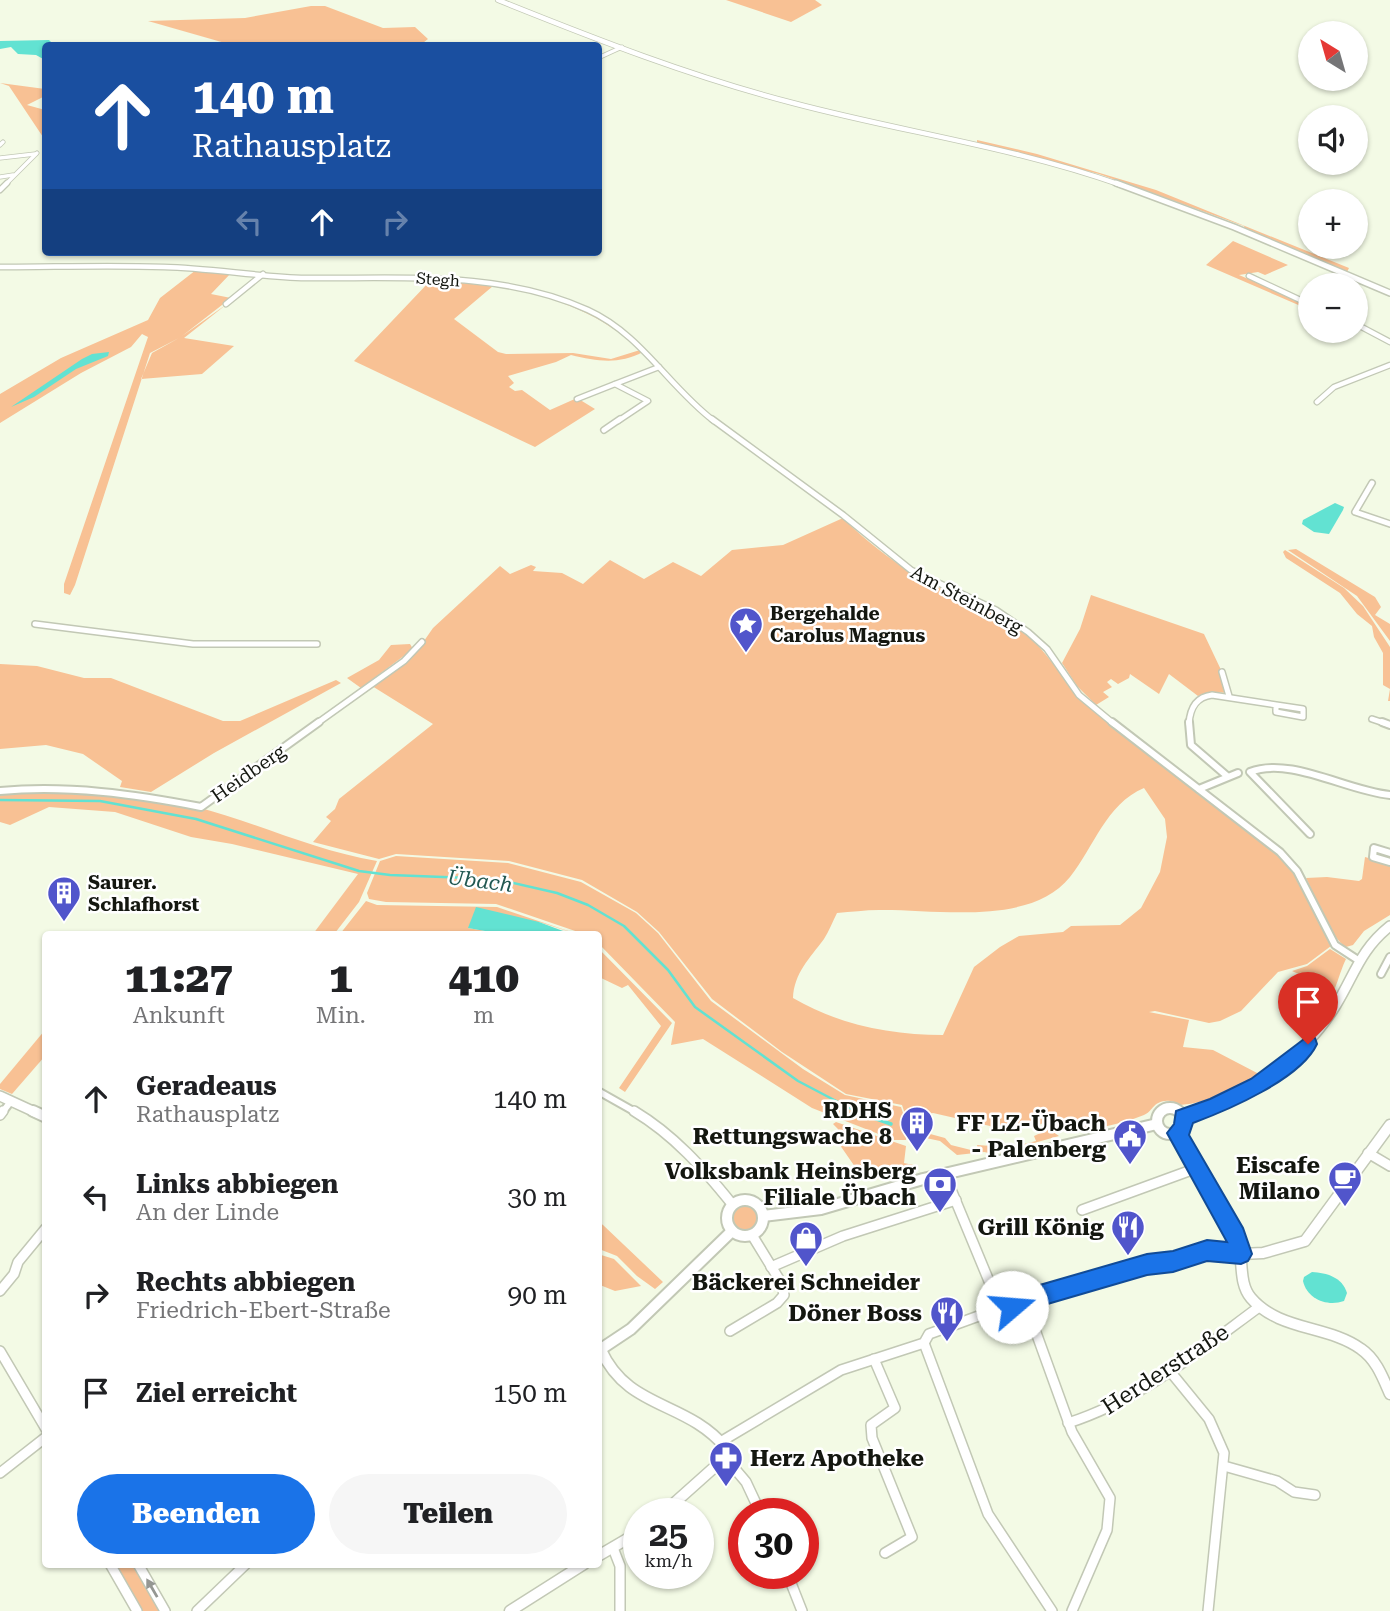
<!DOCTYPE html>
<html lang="de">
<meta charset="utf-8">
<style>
:root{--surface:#fff;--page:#f6f6f6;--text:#202124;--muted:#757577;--accent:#1a73e8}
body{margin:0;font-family:"Roboto Serif",serif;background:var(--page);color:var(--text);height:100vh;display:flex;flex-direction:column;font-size:26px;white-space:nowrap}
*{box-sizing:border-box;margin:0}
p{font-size:23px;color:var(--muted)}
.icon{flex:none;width:38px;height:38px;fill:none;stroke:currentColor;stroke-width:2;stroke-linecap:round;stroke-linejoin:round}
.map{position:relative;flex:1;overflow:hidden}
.side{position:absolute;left:42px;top:931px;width:560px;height:637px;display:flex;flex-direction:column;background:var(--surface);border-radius:7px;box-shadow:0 2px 5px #0004}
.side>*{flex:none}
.hud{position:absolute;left:42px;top:42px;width:560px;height:214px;border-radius:7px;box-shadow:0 2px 5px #0004;background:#1a4fa0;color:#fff;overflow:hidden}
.needle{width:46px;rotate:323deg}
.tools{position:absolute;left:1298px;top:21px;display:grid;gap:14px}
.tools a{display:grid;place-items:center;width:70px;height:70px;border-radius:50%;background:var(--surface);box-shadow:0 2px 5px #0004;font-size:35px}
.speed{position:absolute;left:623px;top:1498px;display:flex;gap:14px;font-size:35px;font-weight:700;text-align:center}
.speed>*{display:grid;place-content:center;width:91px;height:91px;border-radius:50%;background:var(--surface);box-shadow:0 2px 5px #0004;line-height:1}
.speed small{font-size:18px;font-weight:400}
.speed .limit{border:10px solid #d22;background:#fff;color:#111}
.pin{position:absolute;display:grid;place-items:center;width:60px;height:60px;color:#fff;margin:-72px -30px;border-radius:50% 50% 50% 0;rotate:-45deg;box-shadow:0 0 7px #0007}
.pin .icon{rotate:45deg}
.me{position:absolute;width:77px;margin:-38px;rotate:72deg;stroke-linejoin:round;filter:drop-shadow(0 0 5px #0008)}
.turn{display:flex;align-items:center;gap:24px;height:147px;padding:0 35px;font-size:32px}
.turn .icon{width:91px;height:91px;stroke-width:2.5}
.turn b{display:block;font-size:49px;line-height:60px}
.lanes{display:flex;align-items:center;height:66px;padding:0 35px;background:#0003;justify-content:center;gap:35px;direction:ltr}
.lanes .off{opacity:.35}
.eta{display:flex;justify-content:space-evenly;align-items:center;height:119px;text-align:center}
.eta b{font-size:42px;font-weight:800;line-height:49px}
.cta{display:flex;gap:14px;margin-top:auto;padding:14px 35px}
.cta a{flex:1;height:80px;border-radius:42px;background:var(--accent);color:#fff;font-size:28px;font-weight:800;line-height:80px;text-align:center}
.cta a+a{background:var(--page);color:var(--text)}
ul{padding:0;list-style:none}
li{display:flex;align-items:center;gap:21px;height:98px;padding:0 35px}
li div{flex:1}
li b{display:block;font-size:26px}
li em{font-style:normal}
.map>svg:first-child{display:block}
</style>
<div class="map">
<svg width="1390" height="1611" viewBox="0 0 1390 1611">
<rect width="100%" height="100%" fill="#f3fae5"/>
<!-- green -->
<g fill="#f8c194" fill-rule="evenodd">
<polygon points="726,0 815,0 822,5 791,22"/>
<polygon points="311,6 325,6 383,28 415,27 428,39 419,46 232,45 148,21 245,18"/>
<polygon points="0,83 45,89 45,96 27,105 45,110 45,140 9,86"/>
<polygon points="977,140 1037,154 1156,190 1349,268 1347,272 1245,229 1244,226 1099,174 977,144"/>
<polygon points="1233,241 1288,265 1265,275 1258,272 1239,275 1308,305 1303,307 1206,265"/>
<polygon points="196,270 231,273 211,294 231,298 182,336 227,304 184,338 234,346 202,374 141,379 152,353 179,338 150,353 75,585 70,595 64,593 64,584 148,337 142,334 131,347 81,373 0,423 0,394 61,358 148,320 160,298"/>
<path d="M387 278H396C484 285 576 285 643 352 618 365 597 361 571 355L556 362 508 376 514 383 509 387 515 391 522 390 550 410 577 398 595 409 535 447 354 361 430 281 358 279ZM493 286C549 295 598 311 640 350L611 359 573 353 506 354 498 352 454 319Z"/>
<path d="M843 518C864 540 906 572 933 585 961 599 989 608 1015 625 1047 647 1063 683 1091 709L1276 852 1299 879 1331 946 1307 964 1278 972 1241 1011 1220 1021 1209 1023 1155 1011 1149 1012 1189 1020 1183 1047 1213 1050 1259 1074C1235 1090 1209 1103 1180 1105 1175 1102 1171 1100 1165 1101 1153 1102 1152 1112 1144 1115 1119 1125 1094 1129 1068 1133L1058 1123 1049 1120 1035 1127 1031 1123 1006 1129V1134L990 1126 933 1113 920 1116 918 1126 923 1132 945 1138 951 1145 975 1151 978 1149 977 1145 992 1146 995 1151 1036 1141 1034 1136 1049 1129 1059 1136 995 1154 984 1152 957 1155 940 1141 912 1135 902 1105 846 1094 782 1052 712 999 659 932 637 912 582 880 509 861 396 854 379 859 313 842 331 821 326 817 335 809 339 799 433 724 372 686 417 651 433 628 500 566 510 574 531 565 536 567 533 571 562 573 583 584 610 560 644 579 673 562 701 576 732 550 783 545ZM1144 788 1165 819 1167 837 1160 872 1141 908 1120 925 1071 926 1063 932 1019 936 1000 947 974 967 943 1035C891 1035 839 1025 793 998 794 973 810 958 824 939 829 931 833 921 837 913 851 912 865 910 879 910 935 909 1030 927 1070 877 1094 847 1106 804 1144 788Z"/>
<polygon points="1296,549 1375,597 1381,607 1375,615 1390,624 1390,641 1357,596 1288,550"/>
<polygon points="1285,550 1344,588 1363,606 1390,647 1390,701 1388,701 1390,689 1383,685 1383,653 1374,637 1372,626 1357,614 1340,593 1286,558 1283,552"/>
<polygon points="1091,595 1204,634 1222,672 1228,693 1214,692 1198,696 1169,674 1159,694 1130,674 1129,678 1118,684 1111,679 1107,682 1112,687 1103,692 1109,697 1096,705 1077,686 1062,663 1080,629"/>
<polygon points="410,644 413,649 361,688 347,678 379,660 391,645"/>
<polygon points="0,664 37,666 84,678 111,678 223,721 240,721 336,680 341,683 214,753 151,792 120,787 122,781 83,754 46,745 0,749"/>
<path d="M0 792C66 792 132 791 197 807 258 823 315 851 377 861L359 902 335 933 313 934 358 874 232 844 191 837 115 812 49 807 10 825 0 822Z"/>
<polygon points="396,856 508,863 581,882 636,913 658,933 711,1001 803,1069 845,1095 901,1107 907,1125 906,1140 894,1140 812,1108 703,1039 671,1045 675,1022 599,944 598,934 584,934 496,904 386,902 369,899 367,893 380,861"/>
<path d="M1365 857 1390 864V915L1364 931 1353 945 1346 947C1331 939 1315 895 1306 878L1327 877 1359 881 1362 879Z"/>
<polygon points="366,901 377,905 497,907 577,934 539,922 468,928 502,934 408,934 398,932 340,934"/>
<polygon points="598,948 672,1023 625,1092 619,1088 661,1026 628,985 622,988 599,977"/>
<path d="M1330 949 1346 959C1338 976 1338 986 1327 1004L1320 984 1292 971 1307 966Z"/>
<polygon points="45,1030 45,1056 12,1094 0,1089 0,1084"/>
<polygon points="836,1122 906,1146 904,1163 918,1166 875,1180 865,1173 860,1174 835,1138 838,1129 833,1124"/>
<circle cx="744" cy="1218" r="14"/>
<polygon points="599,1222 603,1225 663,1282 655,1289 637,1276 617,1256 599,1249"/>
<polygon points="598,1254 614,1259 641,1286 615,1291 600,1285"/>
<polygon points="114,1565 132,1565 160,1611 142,1611"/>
</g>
<!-- water -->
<g fill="#62e2d2">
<polygon points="49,40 53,44 97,45 46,46 45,60 36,55 18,54 11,47 0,49 0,41"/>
<polygon points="109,352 108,356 76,369 34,397 11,407 82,359 92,354"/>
<polygon points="1335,503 1344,507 1343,510 1329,534 1314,532 1302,524 1303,520"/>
<polygon points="476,907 539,922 571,934 502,934 468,928"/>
<path d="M1312 1272C1327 1273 1342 1277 1347 1293L1344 1301C1327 1307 1307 1299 1303 1281L1304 1277Z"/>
</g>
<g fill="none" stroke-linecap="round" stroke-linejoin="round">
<!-- stream-far1 -->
<polyline stroke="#62e2d2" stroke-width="2.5" points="0,800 100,801 196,819 359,871 390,875 496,879 557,893 588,905 624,926 668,970 695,1007 798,1081 859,1113"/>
<!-- stream -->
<polyline stroke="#62e2d2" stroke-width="3.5" points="854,1111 891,1124"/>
<!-- minor-far4 casing -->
<g stroke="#c2c8b5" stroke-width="5">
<g id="minor-far4">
<polyline points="598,58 622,47"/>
<polyline points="0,145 3,142"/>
<polyline points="0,158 35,154"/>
<polyline points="0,177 13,175"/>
<polyline points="5,185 37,153"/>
</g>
</g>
<!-- minor-far3 casing -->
<g stroke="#c2c8b5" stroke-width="7">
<g id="minor-far3">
<polyline points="0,190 7,183"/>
<path d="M0 267C55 267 109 265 164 267 211 268 259 277 306 278 399 279 501 270 588 310 641 334 669 387 714 421"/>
<polyline points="1249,276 1311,305"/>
<polyline points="226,304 263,274"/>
<polyline points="1356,324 1390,342"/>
<polyline points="577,399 615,384"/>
<polyline points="1317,402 1334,387 1390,365"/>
<polyline points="618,421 648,401 615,384 659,367"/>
</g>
</g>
<!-- minor-far2 casing -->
<g stroke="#c2c8b5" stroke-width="8">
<g id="minor-far2">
<polyline points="712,419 843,515 911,570 996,610 1028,632 1047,649 1079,695 1114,724"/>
<polyline points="604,430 620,419"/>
<polyline points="1372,483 1355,512 1390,524"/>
<polyline points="35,624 193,644 317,644"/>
<polyline points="1222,672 1229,696"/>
<polyline points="1372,719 1387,724"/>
<polyline points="316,724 404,661 422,642"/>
<path d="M1189 724C1190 708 1196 697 1212 695L1303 709V717L1276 712V705"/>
</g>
</g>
<!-- minor-far1 casing -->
<g stroke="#c2c8b5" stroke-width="10">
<g id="minor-far1">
<polyline points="1112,722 1280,852 1297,871 1335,945 1358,960"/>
<polyline points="1189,722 1191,745 1227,776"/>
<polyline points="1382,722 1390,725"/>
<polyline points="1199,789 1238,773"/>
<path d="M0 791C68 785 134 794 201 807L319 722"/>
<path d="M1310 834 1250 772C1290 756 1347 791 1390 795"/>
<polyline points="1390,853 1374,848 1373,857 1390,862"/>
<polyline points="1381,974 1390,957"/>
<polyline points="598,1091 637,1113"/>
<polyline points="2,1113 11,1101"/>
</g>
</g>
<!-- minor casing -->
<g stroke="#c2c8b5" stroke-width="12">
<g id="minor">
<path d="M634 1111C674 1135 703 1168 732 1204"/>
<polyline points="0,1115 3,1111"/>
<polyline points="1368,1153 1390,1166"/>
<polyline points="945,1175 996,1298"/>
<polyline points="1082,1210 1197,1168"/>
<polyline points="771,1267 843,1236 956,1200"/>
<polyline points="0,1291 14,1274 18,1262 46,1228"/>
<circle cx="1003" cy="1303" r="8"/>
<polyline points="1025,1302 1072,1432 1110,1498 1107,1530 1072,1611"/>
<polyline points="1012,1304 1152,1263 1173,1262 1207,1251 1241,1254"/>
<polyline points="730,1331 777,1303 784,1295 782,1284 752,1235"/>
<polyline points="924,1343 988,1514 1052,1611"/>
<polyline points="0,1351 46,1429"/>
<polyline points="874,1359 895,1408 871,1425 872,1438 912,1537 885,1553"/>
<polyline points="1169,1370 1209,1419 1224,1453 1208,1611"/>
<path d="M1068 1423C1140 1400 1199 1351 1259 1307"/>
<polyline points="722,1441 841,1370 924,1343 929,1334 998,1309"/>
<polyline points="724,1456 746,1482 761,1514"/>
<polyline points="1224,1466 1277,1481 1294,1492 1315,1495"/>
<polyline points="0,1473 46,1437"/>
<polyline points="613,1548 620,1566 620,1611"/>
<polyline points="110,1564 137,1611"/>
<polyline points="138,1564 165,1611"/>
<polyline points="787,1573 802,1611"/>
<polyline points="197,1611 246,1564"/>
</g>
</g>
<!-- tertiary casing -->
<g stroke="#c2c8b5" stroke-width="13">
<g id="tertiary">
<path d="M1177 1133C1195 1164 1231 1214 1239 1246 1243 1263 1239 1284 1251 1298 1279 1331 1328 1325 1361 1349 1376 1359 1383 1378 1390 1394"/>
<polyline points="1241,1254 1263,1253 1305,1241 1390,1125"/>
<path d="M601 1350C628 1410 686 1400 726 1448L718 1464 662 1514"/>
<polyline points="598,1556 639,1532"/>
<polyline points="510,1611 584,1564"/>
</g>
</g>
<!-- secondary-far3 casing -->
<g stroke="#c2c8b5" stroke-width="6">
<path id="secondary-far3" d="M498 0C595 39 692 77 793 103 902 132 1014 147 1121 185"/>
</g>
<!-- secondary-far2 casing -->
<g stroke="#c2c8b5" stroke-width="8">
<polyline id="secondary-far2" points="1116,183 1234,227 1390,293"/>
</g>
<!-- secondary-far1 casing -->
<g stroke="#c2c8b5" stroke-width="12">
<g id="secondary-far1">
<polyline points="0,1096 37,1113"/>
<path d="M1194 1113C1253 1091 1303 1059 1336 1005 1355 974 1360 950 1390 926"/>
</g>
</g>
<!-- secondary casing -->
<g stroke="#c2c8b5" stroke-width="14">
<g id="secondary">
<circle cx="1170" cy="1121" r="13"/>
<polyline points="33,1111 46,1117"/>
<polyline points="1183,1117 1199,1111"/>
<circle cx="745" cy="1218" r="18"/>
<polyline points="763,1216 821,1209 923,1179 1157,1124"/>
<polyline points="598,1351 631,1329 732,1231"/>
</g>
</g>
<!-- minor-far4 -->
<use href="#minor-far4" stroke="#fff" stroke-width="3.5"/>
<!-- minor-far3 -->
<use href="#minor-far3" stroke="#fff" stroke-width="4.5"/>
<!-- minor-far2 -->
<use href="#minor-far2" stroke="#fff" stroke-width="5"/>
<!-- minor-far1 -->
<use href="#minor-far1" stroke="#fff" stroke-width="6"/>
<!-- minor -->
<use href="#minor" stroke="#fff" stroke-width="9"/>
<!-- tertiary -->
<use href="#tertiary" stroke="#fff" stroke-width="10"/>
<!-- secondary-far3 -->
<use href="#secondary-far3" stroke="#fff" stroke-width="4.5"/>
<!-- secondary-far2 -->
<use href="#secondary-far2" stroke="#fff" stroke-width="5"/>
<!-- secondary-far1 -->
<use href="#secondary-far1" stroke="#fff" stroke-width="9"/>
<!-- secondary -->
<use href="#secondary" stroke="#fff" stroke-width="10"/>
</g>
<!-- one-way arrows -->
<defs><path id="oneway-solid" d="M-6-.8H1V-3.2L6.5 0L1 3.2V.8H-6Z" transform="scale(1.75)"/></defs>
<use fill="#959793" href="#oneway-solid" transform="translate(152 1588) rotate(-120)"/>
<!-- route -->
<path fill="#1a73e8" stroke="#114b97" stroke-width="2" d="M1308 1036 1315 1038 1317 1044C1301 1079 1228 1110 1193 1123L1189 1135 1243 1228 1252 1254 1248 1261 1241 1264 1207 1261 1173 1272 1147 1275 1020 1312 1012 1317 1004 1314 1001 1307 1004 1297 1012 1293 1147 1254 1173 1251 1207 1240 1227 1242 1167 1133 1174 1124 1176 1111 1210 1099 1251 1079Z"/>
<!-- icons -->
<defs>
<g id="sight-pin" transform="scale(1.75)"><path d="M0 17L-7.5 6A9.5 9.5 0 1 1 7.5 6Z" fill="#5155cb" stroke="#fff"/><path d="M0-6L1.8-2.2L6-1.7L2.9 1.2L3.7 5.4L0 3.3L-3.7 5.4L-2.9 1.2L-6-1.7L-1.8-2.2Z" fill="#fff"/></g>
<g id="building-pin" transform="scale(1.75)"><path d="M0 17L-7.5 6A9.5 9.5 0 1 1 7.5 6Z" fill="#5155cb" stroke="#fff"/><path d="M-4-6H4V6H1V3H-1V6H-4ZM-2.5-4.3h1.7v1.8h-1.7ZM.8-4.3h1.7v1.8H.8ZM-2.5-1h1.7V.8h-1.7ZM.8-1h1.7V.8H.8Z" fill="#fff"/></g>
<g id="civic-pin" transform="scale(1.75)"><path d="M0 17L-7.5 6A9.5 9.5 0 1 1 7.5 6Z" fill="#5155cb" stroke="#fff"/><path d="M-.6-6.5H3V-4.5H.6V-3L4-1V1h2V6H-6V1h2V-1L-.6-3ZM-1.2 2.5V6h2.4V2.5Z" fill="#fff"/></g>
<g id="cafe-pin" transform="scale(1.75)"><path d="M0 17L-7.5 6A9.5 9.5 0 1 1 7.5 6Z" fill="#5155cb" stroke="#fff"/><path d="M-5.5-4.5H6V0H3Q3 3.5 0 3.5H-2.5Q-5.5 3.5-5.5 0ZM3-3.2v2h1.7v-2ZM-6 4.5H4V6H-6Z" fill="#fff"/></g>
<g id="bank-pin" transform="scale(1.75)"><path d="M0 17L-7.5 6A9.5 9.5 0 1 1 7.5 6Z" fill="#5155cb" stroke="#fff"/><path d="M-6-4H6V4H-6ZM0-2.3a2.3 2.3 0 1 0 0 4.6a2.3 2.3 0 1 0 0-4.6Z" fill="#fff"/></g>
<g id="restaurant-pin" transform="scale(1.75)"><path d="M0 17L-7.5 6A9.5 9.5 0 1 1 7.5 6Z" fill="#5155cb" stroke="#fff"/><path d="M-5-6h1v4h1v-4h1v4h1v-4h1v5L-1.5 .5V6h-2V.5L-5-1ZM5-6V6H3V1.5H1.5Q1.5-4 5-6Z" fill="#fff"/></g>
<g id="shop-pin" transform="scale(1.75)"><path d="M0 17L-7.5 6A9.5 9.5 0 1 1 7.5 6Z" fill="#5155cb" stroke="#fff"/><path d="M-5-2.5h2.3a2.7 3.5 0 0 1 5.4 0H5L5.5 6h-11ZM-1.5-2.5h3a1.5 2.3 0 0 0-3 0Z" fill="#fff"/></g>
<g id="pharmacy-pin" transform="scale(1.75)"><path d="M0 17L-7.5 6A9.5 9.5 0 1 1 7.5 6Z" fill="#5155cb" stroke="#fff"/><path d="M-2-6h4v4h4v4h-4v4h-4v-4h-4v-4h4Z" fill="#fff"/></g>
</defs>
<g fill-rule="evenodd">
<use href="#sight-pin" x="746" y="624"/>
<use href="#building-pin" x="64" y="893"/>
<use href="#building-pin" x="917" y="1123"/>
<use href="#civic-pin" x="1130" y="1136"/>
<use href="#cafe-pin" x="1345" y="1178"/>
<use href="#bank-pin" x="940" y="1184"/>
<use href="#restaurant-pin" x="1128" y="1227"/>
<use href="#shop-pin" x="806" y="1238"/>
<use href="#restaurant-pin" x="947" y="1313"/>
<use href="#pharmacy-pin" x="726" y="1458"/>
</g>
<g text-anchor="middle" stroke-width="5" stroke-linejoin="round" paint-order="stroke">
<!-- far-street labels -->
<g font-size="16" fill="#141710" stroke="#fff">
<text transform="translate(438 279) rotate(4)" y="6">Stegh</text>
</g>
<!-- street labels -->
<g font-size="19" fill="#141710" stroke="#fff">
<text transform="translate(967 599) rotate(28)" y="7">Am Steinberg</text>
<text transform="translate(248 773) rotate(-35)" y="7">Heidberg</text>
</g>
<!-- poi labels -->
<g font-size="19" font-weight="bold" fill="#141710" stroke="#fff" text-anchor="start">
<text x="770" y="620">Bergehalde<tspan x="770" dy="22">Carolus Magnus</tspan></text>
<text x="88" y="889">Saurer.<tspan x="88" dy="22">Schlafhorst</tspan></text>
</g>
<!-- water labels -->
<g font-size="21" font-style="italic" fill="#225851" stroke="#fff">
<text transform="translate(480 881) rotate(7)" y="7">Übach</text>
</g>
<!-- near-poi labels -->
<g font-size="23" font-weight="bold" fill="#141710" stroke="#fff" text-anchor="end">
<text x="892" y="1118">RDHS<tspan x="892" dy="26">Rettungswache 8</tspan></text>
<text x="1106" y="1131">FF LZ-Übach<tspan x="1106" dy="26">- Palenberg</tspan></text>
<text x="1320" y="1173">Eiscafe<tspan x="1320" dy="26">Milano</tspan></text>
<text x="916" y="1179">Volksbank Heinsberg<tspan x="916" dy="26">Filiale Übach</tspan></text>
<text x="1104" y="1235">Grill König</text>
<text x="806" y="1290" text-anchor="middle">Bäckerei Schneider</text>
<text x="922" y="1321">Döner Boss</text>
<text x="750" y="1466" text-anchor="start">Herz Apotheke</text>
</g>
<!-- near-street labels -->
<g font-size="23" fill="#141710" stroke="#fff">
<text transform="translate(1165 1369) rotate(-33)" y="8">Herderstraße</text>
</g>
</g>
</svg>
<div class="tools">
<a><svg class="needle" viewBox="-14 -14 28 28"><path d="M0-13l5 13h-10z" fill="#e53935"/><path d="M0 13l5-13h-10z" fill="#757577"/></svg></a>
<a><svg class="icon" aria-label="sound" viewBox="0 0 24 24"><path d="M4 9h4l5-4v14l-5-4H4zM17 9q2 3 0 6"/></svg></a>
<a>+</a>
<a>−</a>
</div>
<div class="speed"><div>25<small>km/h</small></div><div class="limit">30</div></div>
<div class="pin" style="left:1308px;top:1044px;background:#d93025"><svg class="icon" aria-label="arrive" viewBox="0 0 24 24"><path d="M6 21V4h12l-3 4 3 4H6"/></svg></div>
<svg class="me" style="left:1012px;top:1307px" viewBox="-20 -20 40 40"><circle r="19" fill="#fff"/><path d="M0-13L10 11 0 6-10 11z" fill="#1a73e8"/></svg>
<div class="hud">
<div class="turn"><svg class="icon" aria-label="ahead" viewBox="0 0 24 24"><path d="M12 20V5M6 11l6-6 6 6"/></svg><div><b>140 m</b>Rathausplatz</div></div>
<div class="lanes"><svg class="icon off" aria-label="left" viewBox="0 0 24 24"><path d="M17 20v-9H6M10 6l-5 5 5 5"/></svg><svg class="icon" aria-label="ahead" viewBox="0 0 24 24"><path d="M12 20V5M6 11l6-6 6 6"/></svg><svg class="icon off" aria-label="right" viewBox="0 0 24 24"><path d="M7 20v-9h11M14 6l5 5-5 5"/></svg></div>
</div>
<section class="side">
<div class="eta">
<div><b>11:27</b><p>Ankunft</p></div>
<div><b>1</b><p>Min.</p></div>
<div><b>410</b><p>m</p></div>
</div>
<ul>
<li><svg class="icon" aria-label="ahead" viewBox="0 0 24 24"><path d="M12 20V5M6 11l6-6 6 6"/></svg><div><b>Geradeaus</b><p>Rathausplatz</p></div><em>140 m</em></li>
<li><svg class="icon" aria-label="left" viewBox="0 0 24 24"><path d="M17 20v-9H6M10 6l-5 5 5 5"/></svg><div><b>Links abbiegen</b><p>An der Linde</p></div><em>30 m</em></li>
<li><svg class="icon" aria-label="right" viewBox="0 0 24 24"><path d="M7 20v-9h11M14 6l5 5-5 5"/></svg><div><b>Rechts abbiegen</b><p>Friedrich-Ebert-Straße</p></div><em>90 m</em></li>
<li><svg class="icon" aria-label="arrive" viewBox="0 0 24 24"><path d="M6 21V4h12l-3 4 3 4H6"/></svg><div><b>Ziel erreicht</b></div><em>150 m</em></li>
</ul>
<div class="cta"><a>Beenden</a><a>Teilen</a></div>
</section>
</div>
